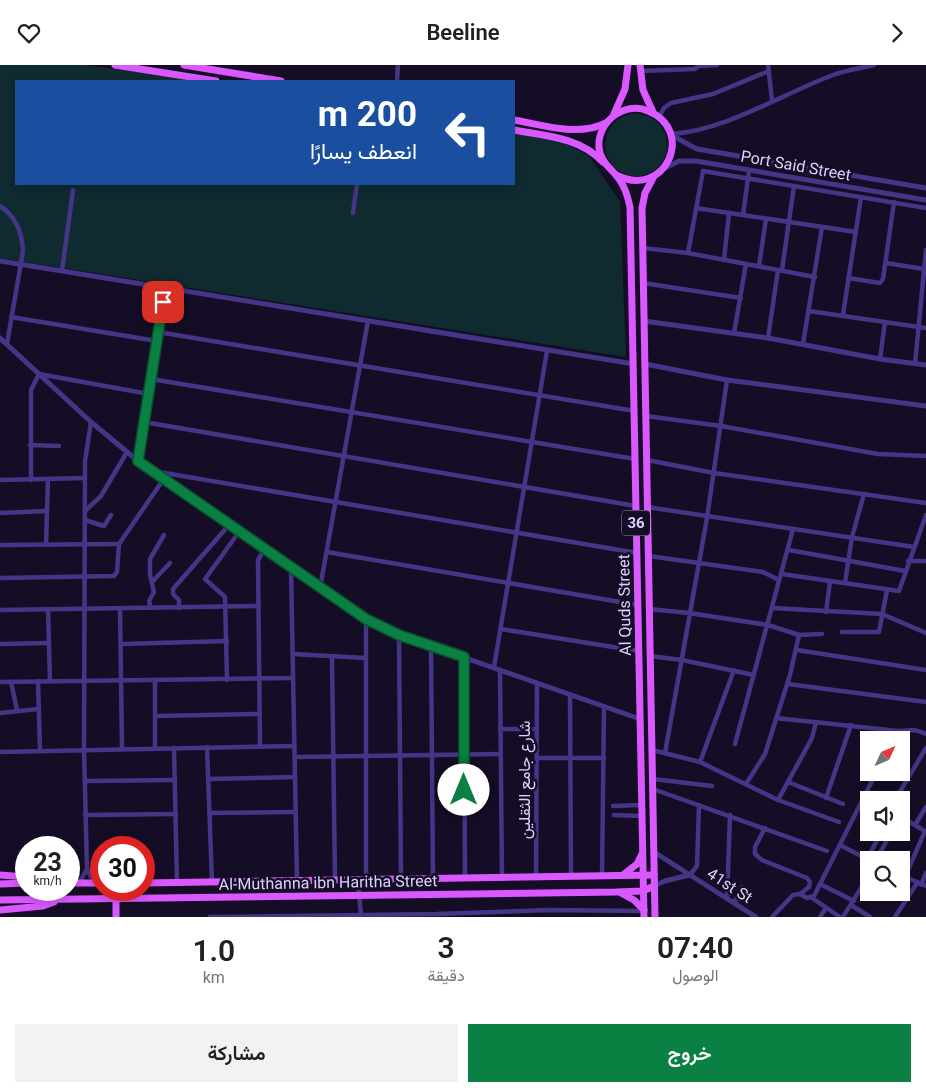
<!DOCTYPE html>
<html lang="ar">
<meta charset="utf-8">
<style>
:root{--surface:#fff;--page:#f2f2f2;--text:#202124;--muted:#757577;--accent:#0b8043}
body{margin:0;font-family:Roboto,Vazirmatn,sans-serif;background:var(--page);color:var(--text);direction:rtl;height:100vh;display:flex;flex-direction:column;font-size:19px;white-space:nowrap}
*{box-sizing:border-box;margin:0}
p{font-size:16px;color:var(--muted)}
.icon{flex:none;width:28px;height:28px;fill:none;stroke:currentColor;stroke-width:2;stroke-linecap:round;stroke-linejoin:round}
.map{position:relative;height:852px;overflow:hidden;direction:ltr}
.sheet{display:flex;flex-direction:column;background:var(--surface);flex:1}
.sheet>*{flex:none}
.guide{position:absolute;left:15px;top:15px;width:500px;height:105px;border-radius:0px;box-shadow:0 2px 8px #0003;direction:rtl;background:#1a4fa0;color:#fff;overflow:hidden}
.needle{width:32px;rotate:46deg}
.fabs{position:absolute;left:860px;top:666px;display:grid;gap:10px}
.fabs a{display:grid;place-items:center;width:50px;height:50px;border-radius:0px;background:var(--surface);box-shadow:0 2px 8px #0003;font-size:25px}
.speed{position:absolute;left:15px;top:771px;display:flex;gap:10px;font-size:25px;font-weight:700;text-align:center}
.speed>*{display:grid;place-content:center;width:65px;height:65px;border-radius:50%;background:var(--surface);box-shadow:0 2px 8px #0003;line-height:1}
.speed small{font-size:12px;font-weight:400}
.speed .limit{border:8px solid #d22;background:#fff;color:#111}
.pin{position:absolute;display:grid;place-items:center;width:42px;height:42px;color:#fff;margin:-21px;border-radius:10px;box-shadow:0 2px 8px #0006}
.me{position:absolute;width:55px;margin:-28px;rotate:0deg;stroke-linejoin:round;filter:drop-shadow(0 0 4px #0008)}
.turn{display:flex;align-items:center;gap:18px;height:105px;padding:0 15px;font-size:22px}
.turn .icon{width:65px;height:65px;stroke-width:2.5}
.turn b{display:block;font-size:35px;line-height:42px}
.eta{display:flex;justify-content:space-evenly;align-items:center;height:85px;text-align:center}
.eta b{font-size:30px;font-weight:600;line-height:35px}
.action{display:flex;gap:10px;margin-top:auto;padding:10px 15px}
.action a{flex:1;height:58px;border-radius:0px;background:var(--accent);color:#fff;font-size:20px;font-weight:600;line-height:58px;text-align:center}
.action a+a{background:var(--page);color:var(--text)}
header{display:flex;justify-content:space-between;align-items:center;height:65px;padding:0 15px;background:var(--surface);font-size:22px;font-weight:600}
.map>svg:first-child{display:block}
</style>
<header><svg class="icon" aria-label="forward" viewBox="0 0 24 24"><path d="M9 5l7 7-7 7"/></svg>Beeline<svg class="icon" aria-label="heart" viewBox="0 0 24 24"><path d="M12 20l-8-8c-3-5 5-10 8-4 3-6 11-1 8 4z"/></svg></header>
<div class="map">
<svg width="926" height="852" viewBox="0 0 926 852">
<rect width="100%" height="100%" fill="#150d25"/>
<!-- green -->
<g fill="#0f2b2f">
<polygon points="0,0 85,0 209,16 16,16 16,119 514,119 514,65 554,72 589,91 620,137 626,292 0,193"/>
<circle cx="636" cy="80" r="31"/>
</g>
<g fill="none" stroke-linecap="round" stroke-linejoin="round">
<!-- minor -->
<g stroke="#453587" stroke-width="4.5">
<polyline points="768,0 772,35"/>
<polyline points="640,6 695,4 699,1 717,0"/>
<polyline points="397,16 398,0"/>
<polyline points="659,52 664,43 671,38 713,29 769,6"/>
<path d="M671 69C725 66 782 29 833 10 846 5 861 3 874 0"/>
<path d="M0 141C16 151 22 168 23 186L7 279"/>
<polyline points="696,143 856,167"/>
<polyline points="353,148 357,119"/>
<polyline points="743,150 749,106"/>
<polyline points="643,183 688,188 815,212"/>
<polyline points="688,188 703,106 926,143"/>
<polyline points="724,195 729,148"/>
<polyline points="886,198 924,204"/>
<polyline points="759,201 766,154"/>
<polyline points="782,205 794,121"/>
<polyline points="62,206 73,125"/>
<polyline points="848,213 880,218 883,214 894,137"/>
<polyline points="643,218 741,233"/>
<polyline points="809,246 926,263"/>
<polyline points="843,250 861,132"/>
<polyline points="11,252 157,276"/>
<polyline points="158,267 635,346"/>
<polyline points="734,268 746,199"/>
<polyline points="768,273 778,205"/>
<polyline points="803,279 822,162"/>
<polyline points="880,294 885,257"/>
<polyline points="915,299 926,185"/>
<polyline points="151,314 635,394"/>
<polyline points="646,351 721,361 878,389 926,391"/>
<polyline points="91,357 85,396 84,684 87,804 94,818"/>
<polyline points="144,357 636,441"/>
<polyline points="30,380 59,381"/>
<polyline points="647,395 714,408 926,438"/>
<polyline points="138,396 165,222"/>
<polyline points="153,406 637,488"/>
<polyline points="0,415 85,413"/>
<polyline points="31,415 31,325 39,309 149,329"/>
<polyline points="647,442 914,482"/>
<polyline points="85,446 101,431 127,387"/>
<polyline points="0,448 47,446"/>
<polyline points="85,455 104,461 111,450"/>
<polyline points="46,479 48,414"/>
<polyline points="0,480 119,479"/>
<polyline points="789,485 905,506"/>
<polyline points="327,487 638,540"/>
<polyline points="649,491 763,507 779,515"/>
<polyline points="908,496 926,496"/>
<polyline points="291,504 297,816"/>
<polyline points="782,509 899,526 926,450"/>
<polyline points="0,513 114,511 117,507 119,479 163,415"/>
<polyline points="152,517 170,498"/>
<polyline points="845,518 852,472 864,429"/>
<polyline points="320,523 368,256"/>
<polyline points="120,543 122,683"/>
<polyline points="151,543 149,536 154,527 150,510 150,494 164,470"/>
<polyline points="179,543 179,535 173,529 173,524 229,460"/>
<polyline points="772,543 882,549 926,568"/>
<polyline points="48,544 50,616"/>
<polyline points="649,544 689,548 768,560 799,570 822,569"/>
<polyline points="0,545 258,541"/>
<polyline points="826,547 830,517"/>
<polyline points="366,554 366,815"/>
<polyline points="501,564 638,586"/>
<polyline points="842,567 879,567 887,525"/>
<polyline points="399,570 401,814"/>
<polyline points="0,579 49,578"/>
<polyline points="122,579 227,576"/>
<polyline points="431,581 433,815"/>
<polyline points="797,585 926,605"/>
<polyline points="293,589 366,593"/>
<polyline points="650,591 682,595 754,610"/>
<polyline points="332,592 335,816"/>
<polyline points="464,592 465,814"/>
<polyline points="494,602 547,286"/>
<polyline points="500,605 502,814"/>
<polyline points="227,615 225,532 205,514 239,467"/>
<polyline points="38,616 40,685"/>
<polyline points="0,617 293,613"/>
<polyline points="11,617 17,645"/>
<polyline points="788,619 926,637"/>
<polyline points="570,630 571,812"/>
<polyline points="0,648 38,644"/>
<polyline points="155,651 260,649"/>
<polyline points="776,653 898,666 915,665 926,669"/>
<polyline points="500,664 537,664"/>
<polyline points="894,675 898,666"/>
<polyline points="735,679 793,464"/>
<polyline points="260,681 258,495 264,485"/>
<polyline points="207,682 212,817"/>
<polyline points="155,683 155,615"/>
<polyline points="174,683 177,818"/>
<polyline points="652,685 700,697 778,735 839,757"/>
<polyline points="0,687 294,681"/>
<polyline points="665,688 707,453 727,315"/>
<polyline points="295,692 501,689"/>
<polyline points="537,693 604,693"/>
<polyline points="700,697 734,605"/>
<polyline points="208,714 295,712"/>
<polyline points="653,714 712,721"/>
<polyline points="85,716 175,715"/>
<polyline points="788,717 843,739"/>
<polyline points="746,719 765,689 790,610 799,570"/>
<polyline points="653,724 827,786"/>
<polyline points="864,730 873,735"/>
<polyline points="826,733 851,660"/>
<polyline points="778,735 812,673 816,657"/>
<polyline points="895,735 926,683"/>
<polyline points="613,741 641,740"/>
<polyline points="210,748 295,747"/>
<polyline points="85,750 176,749"/>
<polyline points="614,750 641,751"/>
<polyline points="901,752 925,766 905,812"/>
<polyline points="915,760 926,742"/>
<polyline points="765,763 755,782 755,789 762,795 807,813 810,817 809,822 800,829"/>
<polyline points="840,780 869,795"/>
<polyline points="867,794 881,768"/>
<polyline points="876,795 891,768"/>
<polyline points="690,810 697,801 699,740"/>
<polyline points="901,810 926,821"/>
<polyline points="602,812 604,642"/>
<polyline points="536,813 537,618"/>
<polyline points="358,816 361,850"/>
<polyline points="79,818 87,804"/>
<polyline points="820,819 854,836"/>
<polyline points="921,820 926,808"/>
<polyline points="812,833 840,852"/>
<polyline points="727,834 730,750"/>
<polyline points="734,838 742,822"/>
<polyline points="851,840 870,852"/>
<polyline points="210,852 437,849 549,845 644,846"/>
<polyline points="772,852 793,830 800,829 807,833 814,831 876,708"/>
<polyline points="820,852 826,843"/>
<polyline points="843,852 869,810"/>
<polyline points="895,852 917,818"/>
</g>
<!-- tertiary -->
<g stroke="#453587" stroke-width="5">
<polyline points="671,70 697,84 926,123"/>
<polyline points="663,104 679,96 696,96 926,135"/>
<polyline points="0,196 634,299"/>
<polyline points="644,256 768,273 880,294 926,300"/>
<polyline points="0,273 91,357 138,396 366,554 431,581 640,654"/>
<polyline points="645,299 727,315 926,341"/>
<polyline points="654,787 756,852"/>
<polyline points="654,821 665,816 689,810"/>
</g>
<!-- primary -->
<g stroke="#da58ff" stroke-width="7">
<polyline points="115,0 216,16"/>
<polyline points="184,0 281,16"/>
<polyline points="640,0 643,25 653,47"/>
<polyline points="614,49 625,24 628,0"/>
<path d="M514 55C543 60 578 72 606 58"/>
<path d="M514 65C546 71 579 72 603 97"/>
<path d="M616 110C666 135 696 65 648 46 638 41 625 43 615 50 605 57 598 69 599 82 600 97 611 103 619 114 625 122 628 132 630 142L644 852"/>
<polyline points="653,113 645,128 642,143 655,852"/>
<polyline points="0,810 26,812"/>
<polyline points="623,810 637,799 642,789"/>
<polyline points="69,818 101,818"/>
<polyline points="144,818 654,810"/>
<polyline points="0,819 26,818"/>
<polyline points="621,828 634,835 644,845"/>
<polyline points="0,835 616,827 643,826 654,821"/>
<polyline points="0,845 43,841 54,837"/>
<polyline points="116,852 116,833"/>
</g>
</g>
<g fill="none" stroke-linecap="round" stroke-linejoin="round">
<!-- route casing -->
<g stroke="#07532c" stroke-width="12">
<polyline id="route" points="163,237 138,396 366,554 399,570 464,592 464,725"/>
</g>
<!-- route -->
<use href="#route" stroke="#0b8043" stroke-width="9"/>
</g>
<g text-anchor="middle" stroke-width="5" stroke-linejoin="round" paint-order="stroke">
<!-- shield labels -->
<rect fill="#150d25" stroke="#a196be" stroke-width="1" x="622" y="445.5" width="28" height="25" rx="4"/>
<g font-size="15" font-weight="bold" fill="#ddd1ff">
<text x="636" y="463">36</text>
</g>
<!-- street labels -->
<g font-size="16" fill="#ddd1ff" stroke="#150d25">
<text transform="translate(796 100) rotate(10)" y="6">Port Said Street</text>
<text transform="translate(624 540) rotate(-91)" y="6">Al Quds Street</text>
<text transform="translate(524 715) rotate(-90)" y="6">شارع جامع الثقلين</text>
<text transform="translate(328 817) rotate(-1)" y="6">Al-Muthanna ibn Haritha Street</text>
<text transform="translate(730 820) rotate(33)" y="6">41st St</text>
</g>
</g>
</svg>
<div class="fabs">
<a><svg class="needle" viewBox="-14 -14 28 28"><path d="M0-13l5 13h-10z" fill="#e53935"/><path d="M0 13l5-13h-10z" fill="#757577"/></svg></a>
<a><svg class="icon" aria-label="sound" viewBox="0 0 24 24"><path d="M4 9h4l5-4v14l-5-4H4zM17 9q2 3 0 6"/></svg></a>
<a><svg class="icon" aria-label="search" viewBox="0 0 24 24"><circle cx="10" cy="10" r="6"/><path d="M15 15l6 6"/></svg></a>
</div>
<div class="speed"><div>23<small>km/h</small></div><div class="limit">30</div></div>
<div class="pin" style="left:163px;top:237px;background:#d93025"><svg class="icon" aria-label="arrive" viewBox="0 0 24 24"><path d="M6 21V4h12l-3 4 3 4H6"/></svg></div>
<svg class="me" style="left:464px;top:725px" viewBox="-20 -20 40 40"><circle r="19" fill="#fff"/><path d="M0-13L10 11 0 6-10 11z" fill="#0b8043"/></svg>
<div class="guide">
<div class="turn"><svg class="icon" aria-label="left" viewBox="0 0 24 24"><path d="M17 20v-9H6M10 6l-5 5 5 5"/></svg><div><b>200 m</b>انعطف يسارًا</div></div>
</div>
</div>
<section class="sheet">
<div class="eta">
<div><b>07:40</b><p>الوصول</p></div>
<div><b>3</b><p>دقيقة</p></div>
<div><b>1.0</b><p>km</p></div>
</div>
<div class="action"><a>خروج</a><a>مشاركة</a></div>
</section>
